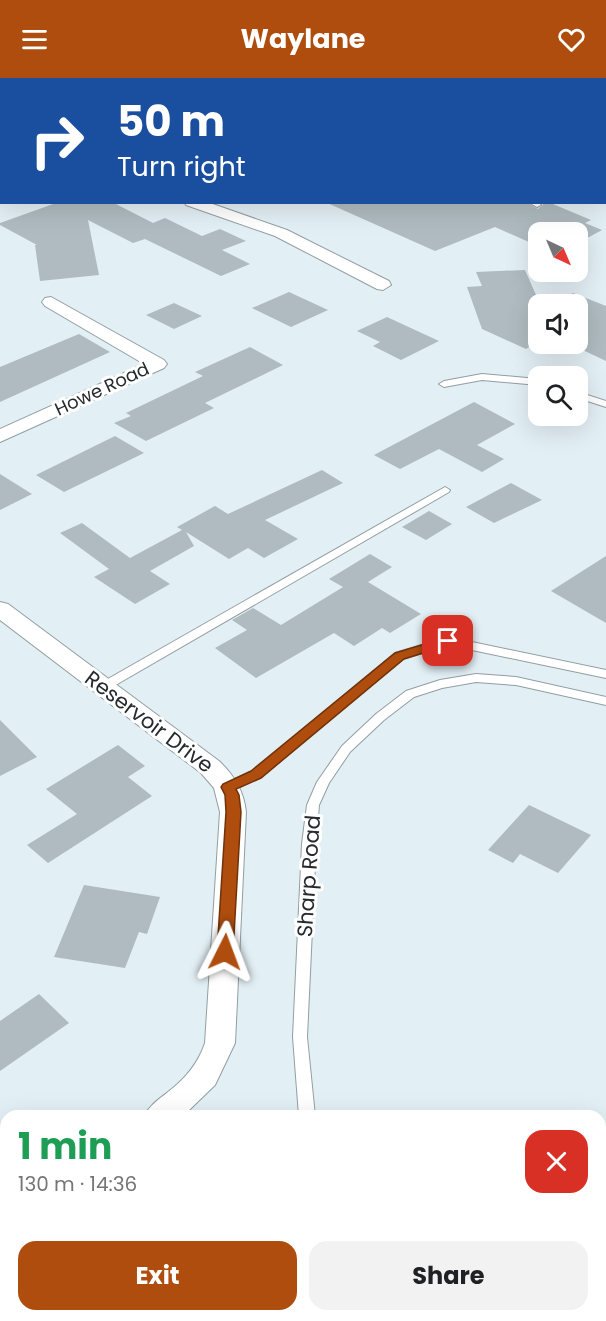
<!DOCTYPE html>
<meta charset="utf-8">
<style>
:root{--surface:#fff;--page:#f2f2f2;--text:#202124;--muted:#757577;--accent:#ae4d0e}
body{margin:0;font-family:Poppins,sans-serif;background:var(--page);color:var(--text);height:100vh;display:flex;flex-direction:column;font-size:22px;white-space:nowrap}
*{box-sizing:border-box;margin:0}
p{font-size:20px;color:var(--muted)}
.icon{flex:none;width:33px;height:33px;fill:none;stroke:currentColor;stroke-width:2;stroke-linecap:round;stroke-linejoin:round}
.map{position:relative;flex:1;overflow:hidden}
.sheet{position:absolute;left:0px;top:1032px;width:606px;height:212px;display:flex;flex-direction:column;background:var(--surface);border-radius:18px 18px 0 0;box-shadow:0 6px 24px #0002}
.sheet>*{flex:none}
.top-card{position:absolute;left:0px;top:0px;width:606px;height:126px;box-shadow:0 6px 24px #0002;background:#1a4fa0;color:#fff;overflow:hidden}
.needle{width:39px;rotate:136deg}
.tools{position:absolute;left:528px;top:144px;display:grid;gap:12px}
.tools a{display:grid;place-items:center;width:60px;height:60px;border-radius:12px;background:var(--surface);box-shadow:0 6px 24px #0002;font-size:30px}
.pin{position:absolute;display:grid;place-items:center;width:51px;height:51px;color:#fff;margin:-26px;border-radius:12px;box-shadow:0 3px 9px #0006}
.me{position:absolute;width:66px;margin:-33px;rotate:3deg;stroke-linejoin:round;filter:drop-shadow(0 0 4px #0008)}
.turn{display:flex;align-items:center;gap:21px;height:126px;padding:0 18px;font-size:27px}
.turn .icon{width:78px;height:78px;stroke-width:2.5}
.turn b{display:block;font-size:42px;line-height:51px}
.round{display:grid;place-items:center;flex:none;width:63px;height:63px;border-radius:18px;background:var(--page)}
.overview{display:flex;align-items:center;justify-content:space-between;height:102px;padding:0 18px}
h1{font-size:36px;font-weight:700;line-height:45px;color:#1e9e55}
.button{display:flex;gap:12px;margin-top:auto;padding:12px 18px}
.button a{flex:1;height:69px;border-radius:18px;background:var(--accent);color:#fff;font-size:24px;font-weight:700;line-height:69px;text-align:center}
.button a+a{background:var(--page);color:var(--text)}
header{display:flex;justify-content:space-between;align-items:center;height:78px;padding:0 18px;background:var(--accent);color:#fff;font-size:27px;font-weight:700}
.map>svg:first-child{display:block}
</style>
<header><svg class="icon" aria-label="menu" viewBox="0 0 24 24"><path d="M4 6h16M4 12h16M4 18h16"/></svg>Waylane<svg class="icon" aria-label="heart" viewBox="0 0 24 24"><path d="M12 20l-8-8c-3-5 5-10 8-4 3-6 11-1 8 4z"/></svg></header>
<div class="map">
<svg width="606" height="1243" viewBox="0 0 606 1243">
<rect width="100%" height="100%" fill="#e2eff4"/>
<!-- building -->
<g fill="#afbbc0">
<polygon points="54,124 112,124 153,145 165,140 202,158 220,151 246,163 222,172 250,186 221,198 145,161 133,165 88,142 99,197 40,203 35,167 37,167 0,147 0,145 56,125"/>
<polygon points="325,124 526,124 538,131 543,127 542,124 548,124 591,142 585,145 602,152 578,165 578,154 538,154 538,168 495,149 435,173"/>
<polygon points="525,192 540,226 538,264 526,271 482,251 467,209 482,208 476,194"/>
<polygon points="289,214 328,232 291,249 252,230"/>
<polygon points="573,215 606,228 606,283 570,266 578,266 578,226 553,226"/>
<polygon points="174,225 202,238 174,251 146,237"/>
<polygon points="387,239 439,263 401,282 373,268 380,264 357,253"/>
<polygon points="79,256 110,274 0,324 0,289"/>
<polygon points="250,269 283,287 205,325 214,330 146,363 114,345 131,338 126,335 203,298 195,294"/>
<polygon points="474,324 515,346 477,367 504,381 482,394 439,371 400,391 374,377"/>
<polygon points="115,358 144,375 64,414 36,397"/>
<polygon points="322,392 343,405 265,442 298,461 264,480 248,470 229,481 186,454 194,468 150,493 170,506 135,526 94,499 109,491 60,455 82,445 130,480 182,452 177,449 215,428 228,436"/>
<polygon points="0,396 32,416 0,432"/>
<polygon points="511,405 542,422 494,445 466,429"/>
<polygon points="429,433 452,446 426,462 402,449"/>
<polygon points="370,476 392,489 368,504 421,536 390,555 382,550 354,568 334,555 256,600 215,570 247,552 232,542 253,530 281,547 343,509 329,501"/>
<polygon points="606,478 606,545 551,513"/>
<polygon points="0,642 37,679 0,698"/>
<polygon points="118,667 145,688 128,699 152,718 48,785 27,767 77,736 46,711"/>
<polygon points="529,727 591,757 558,795 520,776 513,785 488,772"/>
<polygon points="84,807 160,819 147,856 139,854 125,890 54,879"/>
<polygon points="39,916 69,945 0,993 0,943"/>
</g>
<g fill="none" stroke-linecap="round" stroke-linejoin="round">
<!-- service casing -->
<g stroke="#929ea2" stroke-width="2">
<g id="service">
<polygon points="75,0 82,0 84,2 76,2"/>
<polygon points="95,0 102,0 104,2 96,2"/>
<polygon points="528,124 538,124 541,127 537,129"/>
<polygon points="482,296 538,301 538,307 482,302 444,309 439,306 444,303"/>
<polygon points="578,314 606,323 606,329 578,320"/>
<polygon points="445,409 450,412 449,414 107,612 103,613 97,609 99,606"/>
<polygon points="448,559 606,592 606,600 448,567 403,581 260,700 233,712 223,712 222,709 223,706 252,694 395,575"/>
<polygon points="476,596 516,599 606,619 606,627 516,607 476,604 442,610 414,619 384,642 350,674 329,705 319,727 316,766 307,959 315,1038 299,1038 293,959 302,766 307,727 317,704 342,668 376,636 406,613 440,602"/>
<rect x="600" y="1066" width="6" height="14"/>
</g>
</g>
<!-- minor casing -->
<g stroke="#929ea2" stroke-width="2">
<g id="minor">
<polygon points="254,0 270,0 253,2"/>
<rect x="0" y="86" width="2" height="8"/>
<polygon points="184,124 207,124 287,152 389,203 391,207 383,212 377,211 275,158 186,127"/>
<polygon points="51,219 164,282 167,286 164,290 0,364 0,351 144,286 45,228 42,224 45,220"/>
<path d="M0 524 8 526 219 683C234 697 244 713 246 734L235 965 215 1007 183 1038H144C150 1027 158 1022 168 1014 185 1001 198 986 205 965L220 734 214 710 201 695 0 542Z"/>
<polygon points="6,1141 6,1174 0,1176 0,1143"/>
<polygon points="307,1238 341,1238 343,1243 309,1243"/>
</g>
</g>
<!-- service -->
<use href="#service" fill="#fff" fill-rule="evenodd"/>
<!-- minor -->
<use href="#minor" fill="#fff" fill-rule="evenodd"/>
</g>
<!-- route -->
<polygon fill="#ae4d0e" stroke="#713209" stroke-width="1.5" points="448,559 452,560 454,563 452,566 404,581 261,700 236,711 239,717 241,734 233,874 231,879 225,880 220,879 217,874 226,734 225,717 221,709 223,706 251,693 395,575"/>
<g text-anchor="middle" stroke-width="6" stroke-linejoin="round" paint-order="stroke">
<!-- far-street labels -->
<g font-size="18" fill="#252a2c" stroke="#fff">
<text transform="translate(102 311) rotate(-25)" y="6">Howe Road</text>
</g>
<!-- street labels -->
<g font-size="21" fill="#252a2c" stroke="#fff">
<text transform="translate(149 644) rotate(37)" y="7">Reservoir Drive</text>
<text transform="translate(309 798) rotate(-86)" y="7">Sharp Road</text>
</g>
</g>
</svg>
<div class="tools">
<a><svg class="needle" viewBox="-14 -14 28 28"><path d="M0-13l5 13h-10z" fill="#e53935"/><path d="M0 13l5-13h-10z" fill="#757577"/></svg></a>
<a><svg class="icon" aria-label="sound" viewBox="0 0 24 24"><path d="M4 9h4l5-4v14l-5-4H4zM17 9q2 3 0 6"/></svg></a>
<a><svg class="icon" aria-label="search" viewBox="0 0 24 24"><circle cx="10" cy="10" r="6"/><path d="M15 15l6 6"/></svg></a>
</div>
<div class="pin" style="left:448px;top:563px;background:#d93025"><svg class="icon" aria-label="arrive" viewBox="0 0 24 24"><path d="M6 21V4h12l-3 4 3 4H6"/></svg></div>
<svg class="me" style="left:225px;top:874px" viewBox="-20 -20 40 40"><path d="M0-17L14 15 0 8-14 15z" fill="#ae4d0e" stroke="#fff" stroke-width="4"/></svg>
<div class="top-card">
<div class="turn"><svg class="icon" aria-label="right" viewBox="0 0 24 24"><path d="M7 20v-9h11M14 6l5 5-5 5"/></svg><div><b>50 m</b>Turn right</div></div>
</div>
<section class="sheet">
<div class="overview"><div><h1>1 min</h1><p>130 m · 14:36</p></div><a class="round" style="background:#d93025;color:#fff"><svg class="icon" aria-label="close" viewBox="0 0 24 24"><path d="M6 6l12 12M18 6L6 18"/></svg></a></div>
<div class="button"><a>Exit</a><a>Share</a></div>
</section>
</div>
